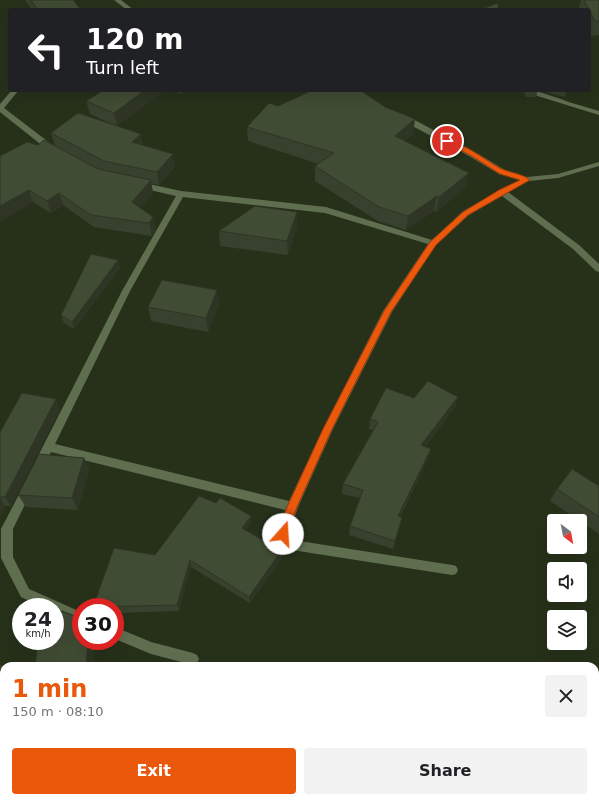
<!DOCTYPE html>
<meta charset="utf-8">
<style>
:root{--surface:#fff;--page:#f2f2f2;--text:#202124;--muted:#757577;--accent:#ea580c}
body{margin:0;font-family:"DejaVu Sans",sans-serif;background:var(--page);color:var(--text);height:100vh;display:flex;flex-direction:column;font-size:15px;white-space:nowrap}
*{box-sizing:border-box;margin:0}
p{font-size:13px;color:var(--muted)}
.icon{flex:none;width:22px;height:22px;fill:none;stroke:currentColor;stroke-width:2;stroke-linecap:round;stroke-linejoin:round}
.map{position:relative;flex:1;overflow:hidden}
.drawer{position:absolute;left:0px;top:662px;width:599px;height:140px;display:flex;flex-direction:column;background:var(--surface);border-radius:12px 12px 0 0;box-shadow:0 4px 16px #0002}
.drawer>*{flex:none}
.banner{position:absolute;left:8px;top:8px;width:583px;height:84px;border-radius:4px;box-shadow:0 4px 16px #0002;background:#202124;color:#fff;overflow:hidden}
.needle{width:26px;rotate:148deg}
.tools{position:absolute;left:547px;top:514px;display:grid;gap:8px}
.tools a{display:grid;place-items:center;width:40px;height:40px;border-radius:4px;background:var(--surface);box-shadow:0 4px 16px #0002;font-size:20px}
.speed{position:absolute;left:12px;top:598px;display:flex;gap:8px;font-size:20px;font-weight:700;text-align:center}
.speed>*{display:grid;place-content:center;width:52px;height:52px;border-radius:50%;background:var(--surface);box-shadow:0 4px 16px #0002;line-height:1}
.speed small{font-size:10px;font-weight:400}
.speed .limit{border:6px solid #d22;background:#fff;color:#111}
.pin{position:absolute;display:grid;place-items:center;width:34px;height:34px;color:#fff;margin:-17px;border:2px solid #fff;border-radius:50%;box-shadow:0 1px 4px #0007}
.me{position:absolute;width:44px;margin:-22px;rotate:19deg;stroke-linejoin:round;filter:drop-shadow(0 0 3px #0008)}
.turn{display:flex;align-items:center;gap:14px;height:84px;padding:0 12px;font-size:18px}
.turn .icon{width:52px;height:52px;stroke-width:2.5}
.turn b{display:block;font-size:28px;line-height:34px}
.round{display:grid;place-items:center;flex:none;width:42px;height:42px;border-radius:4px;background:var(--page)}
.head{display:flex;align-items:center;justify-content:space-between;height:68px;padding:0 12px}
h1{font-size:24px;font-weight:700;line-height:30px;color:var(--accent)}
.button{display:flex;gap:8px;margin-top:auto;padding:8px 12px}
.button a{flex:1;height:46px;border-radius:4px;background:var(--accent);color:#fff;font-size:16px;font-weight:700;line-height:46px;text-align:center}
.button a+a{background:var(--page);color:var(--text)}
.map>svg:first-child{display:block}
</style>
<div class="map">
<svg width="599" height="802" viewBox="0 0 599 802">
<rect width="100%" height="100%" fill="#27311a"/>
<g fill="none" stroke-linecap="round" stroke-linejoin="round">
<!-- street -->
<g fill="#606e50" fill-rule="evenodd">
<polygon points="114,0 121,0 134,10 127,10"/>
<polygon points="12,90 19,90 4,108 55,147 55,151 49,151 0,112 0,104"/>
<path d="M524 90C540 90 556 98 572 103 581 106 590 108 599 111V115L531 94Z"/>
<path d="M401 116H407L475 152 505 170 527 177 558 174 599 162V166L558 178 529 181 508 192 579 245 599 264V272L596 271 573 249 502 196 469 215 436 245 392 312 333 429 298 507 289 534 290 538 293 540 452 565 456 566 458 570 456 574 452 575 292 550 282 546 277 534 285 510 51 452 42 470 38 472 34 470 33 467 34 464 122 291 176 196 137 187V183L140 182 181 191 326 207 432 240 463 211 520 180 499 174 469 156 401 120ZM183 197 325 213 428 244 383 311 323 429 289 501 55 444 130 291Z"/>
<polygon points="28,483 32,485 33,488 13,529 13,557 29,589 81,612 81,624 55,613 55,607 42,607 21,597 1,558 1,529 24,485"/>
<polygon points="115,627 151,642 193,653 197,655 199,659 197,663 193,665 151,654 115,639"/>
</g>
</g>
<!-- wall -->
<g fill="#38412d">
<polygon points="25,0 73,0 81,10 32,10"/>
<polygon points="581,0 599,0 599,35 590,36 589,33 589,10 578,10"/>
<polygon points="165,90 117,126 143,145 175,167 159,185 151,183 153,193 140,208 153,217 156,229 152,236 94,227 63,205 51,213 33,202 0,221 0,156 38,145 55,146 51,133 112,124 90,114 86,101"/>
<polygon points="171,90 187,90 181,94"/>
<polygon points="525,90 567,90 565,97 538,90 536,97 526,97 524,92"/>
<polygon points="278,106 413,134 405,141 465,188 436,212 434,211 406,230 378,221 315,181 315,166 319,164 248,141 247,127"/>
<polygon points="297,212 297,227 288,255 220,246 219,231"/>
<polygon points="118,260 120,268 74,329 64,323 61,315"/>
<polygon points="219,304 208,332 151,321 148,307"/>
<polygon points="458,397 455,407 425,447 428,459 400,517 402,518 393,549 349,535 350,526 360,498 342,494 343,484 373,430 369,429 370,419 414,398"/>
<polygon points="60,409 11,506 5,506 0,516 0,432"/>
<polygon points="84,458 89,470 78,510 26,507 18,495"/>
<polygon points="599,486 599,534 550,501 557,489"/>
<polygon points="216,503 251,516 251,523 246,530 282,558 250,603 191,567 179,611 115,613 115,607 93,607"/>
<polygon points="0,665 4,666 4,752 0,752"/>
<polygon points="185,798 222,798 221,802 197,802"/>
</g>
<!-- shaded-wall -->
<g fill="#2e3524">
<polygon points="145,90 165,90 117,126 114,113"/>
<polygon points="180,90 187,90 181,94"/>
<polygon points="415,119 413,134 394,151 395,136"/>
<polygon points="141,134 144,147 132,142"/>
<polygon points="173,154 175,167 159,185 157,172"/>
<polygon points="469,173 465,188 436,212 439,197"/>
<polygon points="151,180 153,193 134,215 132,202"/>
<polygon points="29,190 33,202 0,221 0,206"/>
<polygon points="59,193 63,205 51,213 47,201"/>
<polygon points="437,196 434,211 406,230 408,216"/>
<polygon points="297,212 297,227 288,255 287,241"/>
<polygon points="153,217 156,229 152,236 149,223"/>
<polygon points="118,260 120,268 74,329 72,322"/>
<polygon points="217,290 219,304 208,332 206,318"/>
<polygon points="458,397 455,407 418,455 421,445"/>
<polygon points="56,399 60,409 11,506 5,497"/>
<polygon points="431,449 428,459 395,525 398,516"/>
<polygon points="84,458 89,470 78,510 72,498"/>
<polygon points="0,498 5,506 0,516"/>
<polygon points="251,516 251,523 243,535 242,528"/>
<polygon points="402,518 400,527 393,549 395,541"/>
<polygon points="281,551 282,558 250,603 249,597"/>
<polygon points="190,560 191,567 179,611 177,605"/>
<polygon points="88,641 95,641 93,666 86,666"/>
<polygon points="219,798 222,798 221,802 217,802"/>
</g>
<!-- building -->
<g fill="#414c34" stroke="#2e3524">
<polygon points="31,0 73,0 81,10 38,10"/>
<polygon points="584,0 599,0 599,21 595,21"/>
<polygon points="498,3 498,10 479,10"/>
<polygon points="104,90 145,90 114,113 86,101"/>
<polygon points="313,90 360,90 385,107 415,119 395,136 469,173 439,197 437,196 408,216 379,207 315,166 334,153 247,127 269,103 278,106"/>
<polygon points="78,113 141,134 132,142 173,154 157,172 104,161 51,133"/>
<polygon points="44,140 98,169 151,180 132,202 153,217 149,223 91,215 59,193 47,201 29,190 0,206 0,156 27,142 38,145"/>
<polygon points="255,206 297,212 287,241 219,231"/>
<polygon points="91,254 118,260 72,322 61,315"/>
<polygon points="162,280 217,290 206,318 148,307"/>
<polygon points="428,381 458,397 421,445 431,449 398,516 402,518 395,541 350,526 363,490 343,484 378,422 370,419 386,388 414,398"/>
<polygon points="22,393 56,399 5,497 0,497 0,432"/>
<polygon points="39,454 84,458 72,498 18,495"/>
<polygon points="572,469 599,486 599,517 557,489"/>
<polygon points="199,496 216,503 220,498 251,516 242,528 281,551 249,597 190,560 177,605 93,607 114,548 155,555"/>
<polygon points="81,609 81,641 88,641 86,666 35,666 38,641 55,641 55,612 62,611 75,616 76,610"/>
<polygon points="0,665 10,666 4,666 4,745 3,747 0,747"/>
<polygon points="195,798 219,798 217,802 207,802"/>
</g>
<!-- route -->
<path fill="#ea580c" stroke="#983908" d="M445 140C455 138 488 161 498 167 508 173 522 173 530 180L468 215 436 245 391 312 332 429 297 507 286 537 283 539 279 537 278 534 287 507 323 429 384 311 430 242 463 212 499 190 520 180 500 174 470 155 445 143Z"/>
</svg>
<div class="tools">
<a><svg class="needle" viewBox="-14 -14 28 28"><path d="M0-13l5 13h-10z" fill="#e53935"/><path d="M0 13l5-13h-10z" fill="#757577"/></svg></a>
<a><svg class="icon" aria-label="sound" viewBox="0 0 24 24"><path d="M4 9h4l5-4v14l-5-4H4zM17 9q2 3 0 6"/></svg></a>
<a><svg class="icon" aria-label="layers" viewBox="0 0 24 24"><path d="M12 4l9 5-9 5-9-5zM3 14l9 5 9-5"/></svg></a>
</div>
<div class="speed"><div>24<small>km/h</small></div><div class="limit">30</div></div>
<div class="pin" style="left:447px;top:141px;background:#d93025"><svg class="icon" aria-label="arrive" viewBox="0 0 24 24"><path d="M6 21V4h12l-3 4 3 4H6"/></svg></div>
<svg class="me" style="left:283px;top:534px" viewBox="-20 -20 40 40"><circle r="19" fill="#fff"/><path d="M0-13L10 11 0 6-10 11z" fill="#ea580c"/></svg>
<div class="banner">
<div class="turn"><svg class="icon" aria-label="left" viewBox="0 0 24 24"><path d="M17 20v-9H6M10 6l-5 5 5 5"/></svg><div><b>120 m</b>Turn left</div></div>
</div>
<section class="drawer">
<div class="head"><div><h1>1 min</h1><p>150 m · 08:10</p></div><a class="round"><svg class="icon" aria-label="close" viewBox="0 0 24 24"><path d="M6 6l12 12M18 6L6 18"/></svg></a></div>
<div class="button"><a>Exit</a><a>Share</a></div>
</section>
</div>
